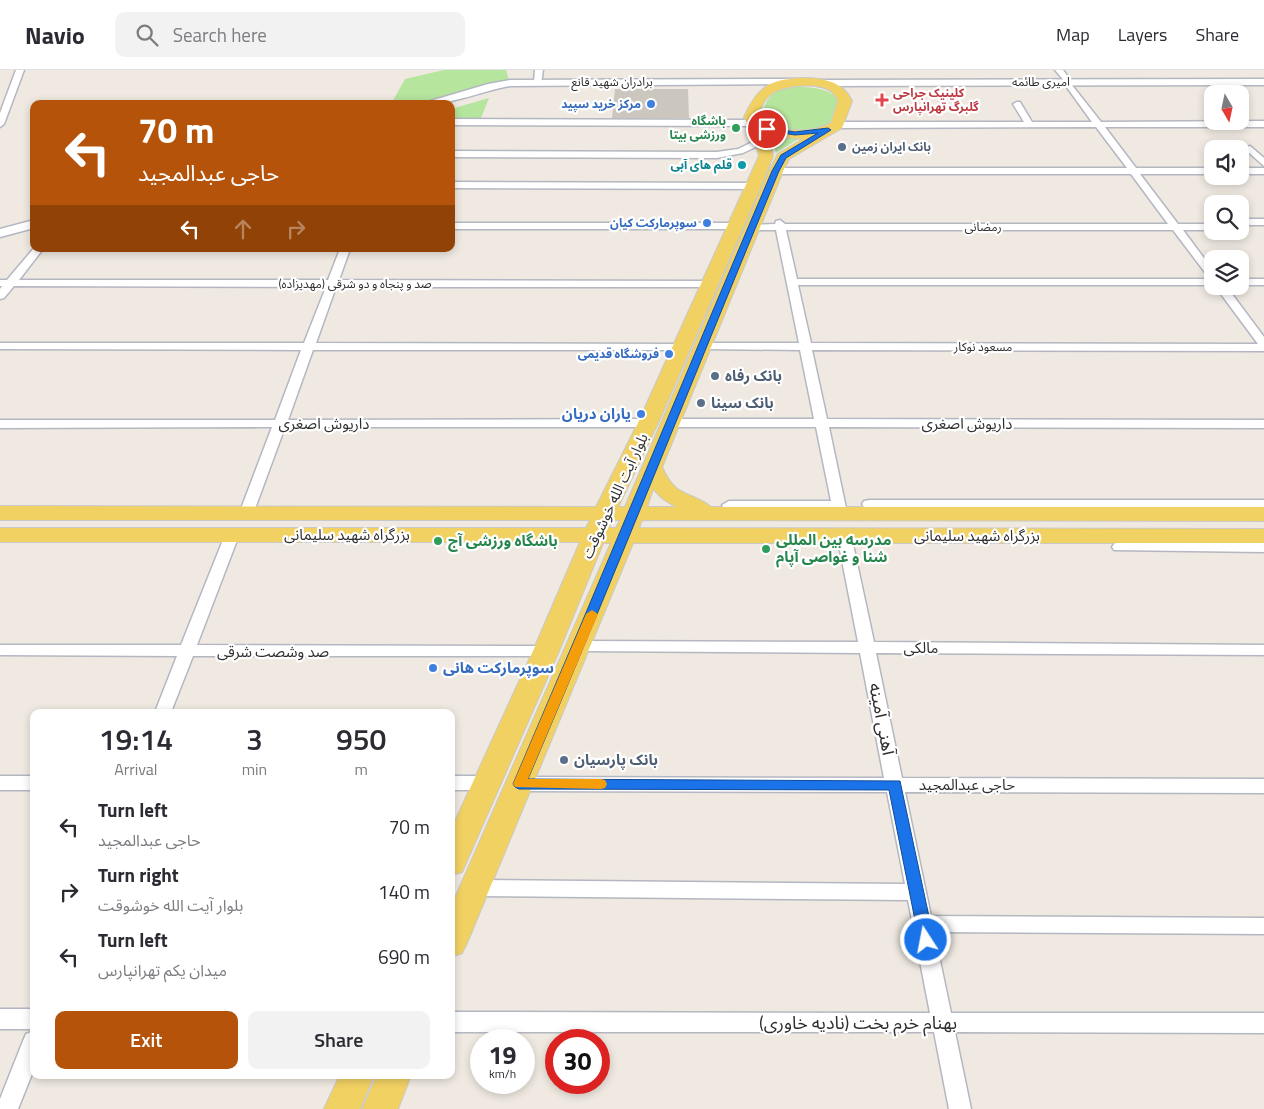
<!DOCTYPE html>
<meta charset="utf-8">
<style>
:root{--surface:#fff;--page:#f2f2f3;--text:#2b2b33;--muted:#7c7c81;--line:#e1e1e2;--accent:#b45309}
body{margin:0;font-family:"Titillium Web","Noto Sans Arabic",sans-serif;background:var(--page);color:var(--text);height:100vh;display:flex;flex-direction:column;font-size:19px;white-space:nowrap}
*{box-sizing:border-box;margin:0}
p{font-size:16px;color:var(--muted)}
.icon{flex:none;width:28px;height:28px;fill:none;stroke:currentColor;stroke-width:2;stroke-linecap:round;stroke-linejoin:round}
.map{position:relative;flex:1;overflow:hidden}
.details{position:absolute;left:30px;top:639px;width:425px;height:370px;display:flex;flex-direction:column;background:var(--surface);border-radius:10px;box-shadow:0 2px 8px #0003}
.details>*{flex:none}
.hud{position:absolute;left:30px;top:30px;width:425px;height:152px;border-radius:10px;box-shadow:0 2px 8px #0003;background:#b45309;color:#fff;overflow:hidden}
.needle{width:32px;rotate:171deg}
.controls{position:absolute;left:1204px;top:15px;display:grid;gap:10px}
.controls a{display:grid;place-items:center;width:45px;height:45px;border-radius:10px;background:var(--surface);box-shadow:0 2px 8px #0003;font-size:25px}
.speed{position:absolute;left:470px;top:959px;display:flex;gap:10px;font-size:25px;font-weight:700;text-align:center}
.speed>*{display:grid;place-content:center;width:65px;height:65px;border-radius:50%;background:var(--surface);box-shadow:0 2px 8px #0003;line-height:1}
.speed small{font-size:12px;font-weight:400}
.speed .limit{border:8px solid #d22;background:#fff;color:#111}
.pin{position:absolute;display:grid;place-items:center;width:42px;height:42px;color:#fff;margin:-21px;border:2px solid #fff;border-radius:50%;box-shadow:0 1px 5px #0007}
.me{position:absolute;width:55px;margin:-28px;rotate:349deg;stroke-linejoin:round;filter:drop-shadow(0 0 4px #0008)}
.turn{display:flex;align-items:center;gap:18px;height:105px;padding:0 25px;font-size:22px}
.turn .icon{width:65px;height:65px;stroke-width:2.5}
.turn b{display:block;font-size:35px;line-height:42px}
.lanes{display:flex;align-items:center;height:48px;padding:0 25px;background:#0003;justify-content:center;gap:25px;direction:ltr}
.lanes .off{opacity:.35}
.eta{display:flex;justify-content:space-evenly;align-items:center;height:85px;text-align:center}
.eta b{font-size:30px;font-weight:600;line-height:35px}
.cta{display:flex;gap:10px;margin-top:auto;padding:10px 25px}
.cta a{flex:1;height:58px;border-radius:10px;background:var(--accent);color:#fff;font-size:20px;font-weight:600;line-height:58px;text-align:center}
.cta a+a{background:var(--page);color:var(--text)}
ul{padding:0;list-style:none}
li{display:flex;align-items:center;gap:15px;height:65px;padding:0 25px}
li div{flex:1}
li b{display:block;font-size:19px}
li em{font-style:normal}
header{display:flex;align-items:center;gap:30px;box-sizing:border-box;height:70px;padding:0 25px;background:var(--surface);border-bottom:1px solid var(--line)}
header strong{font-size:24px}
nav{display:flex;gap:28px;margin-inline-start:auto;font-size:18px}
.search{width:350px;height:45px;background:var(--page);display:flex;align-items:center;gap:12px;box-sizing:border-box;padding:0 18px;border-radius:10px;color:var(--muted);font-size:19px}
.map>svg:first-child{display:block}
</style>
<header>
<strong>Navio</strong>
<div class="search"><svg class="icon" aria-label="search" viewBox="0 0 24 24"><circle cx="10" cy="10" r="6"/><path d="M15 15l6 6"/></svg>Search here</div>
<nav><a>Map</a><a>Layers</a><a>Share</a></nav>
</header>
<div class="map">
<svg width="1264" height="1039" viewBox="0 0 1264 1039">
<rect width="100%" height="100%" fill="#efe9e1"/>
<!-- green -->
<g fill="#b6e59e">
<polygon points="444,0 506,0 509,10 417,34 391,34 405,9"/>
<path d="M794 17C810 17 827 17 838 29L830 53C810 63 777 64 759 48 769 27 769 20 794 17Z"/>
<polygon points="489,28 481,48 451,48 451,39"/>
<polygon points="770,63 803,66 776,83"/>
</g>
<!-- building -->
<polygon fill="#cbc7bf" points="615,19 688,19 689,48 612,48"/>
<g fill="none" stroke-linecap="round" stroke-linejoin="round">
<!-- minor casing -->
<g stroke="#b4b7c1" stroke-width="3">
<g id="minor">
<polygon points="16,0 24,0 4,54 0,57 0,43"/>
<polygon points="535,0 543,0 541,14 534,12"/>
<path d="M1055 0H1063L1072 12 1071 14 1101 52 1264 51V57H1105L1136 98H1212V104H1140L1178 154H1212V160H1183L1212 199V215H798L811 273 1258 274 1215 216H1226L1264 267V281L812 280 827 349 1264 350V358L829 357 847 443 845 446H835L832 439 724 438 722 435 729 431H831L816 357H671L665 353 671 349H814L800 280 703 279 697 276 703 273H799L776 160H754L749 157 750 155 775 154 776 151 780 150 785 154H1168L1131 104H776L771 101 776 98H1127L1096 57 837 58 833 55 837 52H1024L1013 34 1017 32H1020L1032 52H1092L1066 16 1067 14ZM786 160H1173L1210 209H797Z"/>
<polygon points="451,49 755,50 759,53 755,56 451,55"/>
<polygon points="763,67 766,68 766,72 743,83 717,88 451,87 451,81 717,82 738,79"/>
<polygon points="1250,76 1264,88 1264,96 1247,81 1247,77"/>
<rect x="1240" y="98" width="24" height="6"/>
<polygon points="451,112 754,113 759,116 754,119 451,118"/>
<rect x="1240" y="149" width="24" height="6"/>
<polygon points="451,153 736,153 741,156 736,159 451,159"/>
<polygon points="34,178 43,179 19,210 328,210 340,179 350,179 339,210 710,211 715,214 710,217 336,217 316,273 682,274 688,277 682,280 313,280 288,350 648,349 654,353 648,357 285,357 253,444 251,447 241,447 239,444 272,357 0,358 0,350 275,350 301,280 0,279 0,273 304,273 326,217 14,216 4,228 0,229 0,219 2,216 0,216 0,210 7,210"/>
<rect x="1240" y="209" width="24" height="6"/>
<polygon points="869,430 1264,430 1264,438 864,437 862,434 864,431"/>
<polygon points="232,461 237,462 239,465 197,575 546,576 552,577 554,581 552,585 546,586 193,586 171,642 155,642 177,586 0,585 0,575 181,575 225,465 227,462"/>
<polygon points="844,461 849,462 851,465 874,572 1264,575 1264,585 876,583 902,708 1264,709 1264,723 905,722 931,846 1264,848 1264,864 934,862 951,943 1264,943 1264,963 955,962 971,1039 949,1039 934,962 451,962 451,942 930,943 908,830 475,826 468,824 465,818 468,812 475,810 905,814 887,722 519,721 513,719 510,714 513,709 519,707 884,708 860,583 579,581 573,580 571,576 573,572 579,571 858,572 837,465 839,462"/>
<polygon points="1119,472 1264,472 1264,482 1114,480 1112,477 1114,474"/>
<rect x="0" y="706" width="34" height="14"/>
<polygon points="451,706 486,706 492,708 495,713 492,718 486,720 451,720"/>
<rect x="0" y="939" width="34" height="20"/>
<polygon points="34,961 34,999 18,1039 0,1039 0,1029 23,971 26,964"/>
</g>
</g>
<!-- secondary casing -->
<g stroke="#b4b7c1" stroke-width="3">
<g id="secondary">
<path d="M796 9 800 10 802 12 800 14 510 16C481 21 455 34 425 34L427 32 488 14 510 10Z"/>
<polygon points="1264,9 1264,15 818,16 812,13 818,10"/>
<polygon points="34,150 34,158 0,167 0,159"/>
</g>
</g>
<!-- primary casing -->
<g stroke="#c9c9c9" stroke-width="2">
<g id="primary">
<path d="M803 8C822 8 843 11 852 31L842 58 789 89 783 101 662 397C676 429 689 420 711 437H1264V451L642 450 639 458 1264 459V473H633L467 873 462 883 451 887V837L611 473H603L559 581 466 793 462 802 451 805V760L533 581 580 472H0V458H586L590 450H0V436L596 437 638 353 759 86 753 57 747 53 744 47C758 17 769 9 803 8ZM796 16C811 15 832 14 838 31L831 53C808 65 780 62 758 48 763 25 774 19 796 16ZM768 64 782 67 803 69 778 84 769 101 625 437H618L658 353 761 116 773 86ZM653 419 663 429 676 437H647ZM612 450H620L616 458H609Z"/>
<polygon points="340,1005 374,1005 360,1039 324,1039"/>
<polygon points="377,1005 411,1005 398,1039 362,1039"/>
</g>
</g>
<!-- minor -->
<use href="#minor" fill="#fff" fill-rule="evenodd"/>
<!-- secondary -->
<use href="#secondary" fill="#fff" fill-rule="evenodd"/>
<!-- primary -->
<use href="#primary" fill="#f2d163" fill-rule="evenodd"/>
</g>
<!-- route -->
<path fill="#1a73e8" stroke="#114b97" d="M765 57 795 62 828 58 831 60 786 88 779 101C695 303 614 507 528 709L900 711 934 870 932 875 926 877 921 875 919 870 889 720 519 719 515 717 513 714C601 510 685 305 772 101L781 85 818 63 795 65 765 60Z"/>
<!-- slow -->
<polygon fill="#f59e0b" points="592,540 598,544 528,709 601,709 605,710 607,714 605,718 601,719 515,717 513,714 586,544"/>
<!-- markers -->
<path fill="#e0444e" stroke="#fff" stroke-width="2" d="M879.5 22.5h5v5h5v5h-5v5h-5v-5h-5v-5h5z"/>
<g fill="#3f7fe0" stroke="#fff" stroke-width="2">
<circle cx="651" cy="34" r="5"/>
<circle cx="707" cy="153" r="5"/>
<circle cx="669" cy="284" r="5"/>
<circle cx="641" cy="344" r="5"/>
<circle cx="433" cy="598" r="5"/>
</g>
<g fill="#2e9e5b" stroke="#fff" stroke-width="2">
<circle cx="736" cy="58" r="5"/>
<circle cx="438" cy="471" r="5"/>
<circle cx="766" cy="479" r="5"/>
</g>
<g fill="#5c6f8a" stroke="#fff" stroke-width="2">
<circle cx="842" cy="77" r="5"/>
<circle cx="715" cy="306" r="5"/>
<circle cx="701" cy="333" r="5"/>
<circle cx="564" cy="690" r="5"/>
</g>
<circle fill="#0f9aa8" stroke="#fff" stroke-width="2" cx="742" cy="95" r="5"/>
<g text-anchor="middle" stroke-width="4.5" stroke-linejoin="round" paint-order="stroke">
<!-- far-street labels -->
<g font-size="12" fill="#2e2e2e" stroke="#fff">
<text x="612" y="16">برادران شهید قانع</text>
<text x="1041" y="16">امیری طائمه</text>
<text x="983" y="161">رمضانی</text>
<text x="355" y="218">صد و پنجاه و دو شرقی (مهدیزاده)</text>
<text x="983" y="281">مسعود نوکار</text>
</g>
<!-- far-health labels -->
<g font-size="12" font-weight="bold" fill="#be3a42" stroke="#fff" text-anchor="start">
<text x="893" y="27">کلینیک جراحی<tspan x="893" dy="14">گلبرگ تهرانپارس</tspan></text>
</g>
<!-- far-shop labels -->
<g font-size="12" font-weight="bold" fill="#366cbe" stroke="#fff" text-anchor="end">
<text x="641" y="38">مرکز خرید سپید</text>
<text x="697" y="157">سوپرمارکت کیان</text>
<text x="659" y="288">فروشگاه قدیمی</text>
</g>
<!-- far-leisure labels -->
<g font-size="12" font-weight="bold" fill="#27864d" stroke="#fff" text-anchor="end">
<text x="726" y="55">باشگاه<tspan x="726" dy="14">ورزشی بیتا</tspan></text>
</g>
<!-- far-service labels -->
<g font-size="12" font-weight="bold" fill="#4e5e75" stroke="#fff" text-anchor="start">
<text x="852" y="81">بانک ایران زمین</text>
</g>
<!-- far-culture labels -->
<g font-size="12" font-weight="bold" fill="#0d838f" stroke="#fff" text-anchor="end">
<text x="732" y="99">قلم های آبی</text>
</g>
<!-- service labels -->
<g font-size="15" font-weight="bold" fill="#4e5e75" stroke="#fff" text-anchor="start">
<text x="725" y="311">بانک رفاه</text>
<text x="711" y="338">بانک سینا</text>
<text x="574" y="695">بانک پارسیان</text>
</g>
<!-- shop labels -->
<g font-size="15" font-weight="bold" fill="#366cbe" stroke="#fff" text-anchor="end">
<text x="631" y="349">یاران دریان</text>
<text x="443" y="603" text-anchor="start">سوپرمارکت هانی</text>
</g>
<!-- street labels -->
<g font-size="15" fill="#2e2e2e" stroke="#fff">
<text x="324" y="359">داریوش اصغری</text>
<text x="967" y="359">داریوش اصغری</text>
<text transform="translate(615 426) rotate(-65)" y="5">بلوار آیت الله خوشوقت</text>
<text x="347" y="470">بزرگراه شهید سلیمانی</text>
<text x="977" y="471">بزرگراه شهید سلیمانی</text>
<text x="921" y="583">مالکی</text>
<text x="273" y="587">صد وشصت شرقی</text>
<text x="967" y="720">حاجی عبدالمجید</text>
</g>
<!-- leisure labels -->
<g font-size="15" font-weight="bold" fill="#27864d" stroke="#fff" text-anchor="start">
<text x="776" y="475">مدرسه بین المللی<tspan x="776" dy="17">شنا و غواصی آپام</tspan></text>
<text x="448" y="476">باشگاه ورزشی آج</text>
</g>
<!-- near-street labels -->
<g font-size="18" fill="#2e2e2e" stroke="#fff">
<text transform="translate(882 649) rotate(79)" y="6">آهنی آمینه</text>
<text x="858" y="959">بهنام خرم بخت (نادیه خاوری)</text>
</g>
</g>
</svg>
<div class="controls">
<a><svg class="needle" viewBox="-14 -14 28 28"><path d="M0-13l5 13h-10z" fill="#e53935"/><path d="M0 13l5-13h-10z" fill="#7c7c81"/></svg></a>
<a><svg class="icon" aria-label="sound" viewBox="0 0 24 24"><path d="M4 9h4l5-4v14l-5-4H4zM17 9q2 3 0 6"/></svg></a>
<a><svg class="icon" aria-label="search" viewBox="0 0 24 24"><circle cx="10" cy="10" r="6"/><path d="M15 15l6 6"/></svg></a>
<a><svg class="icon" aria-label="layers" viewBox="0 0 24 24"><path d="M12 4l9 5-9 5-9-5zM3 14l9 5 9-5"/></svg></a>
</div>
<div class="speed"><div>19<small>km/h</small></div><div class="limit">30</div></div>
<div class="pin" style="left:767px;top:59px;background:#d93025"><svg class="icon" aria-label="arrive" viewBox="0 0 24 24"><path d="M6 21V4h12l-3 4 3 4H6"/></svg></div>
<svg class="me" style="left:926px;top:870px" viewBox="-20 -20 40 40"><circle r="17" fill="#1a73e8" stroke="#fff" stroke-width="3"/><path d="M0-11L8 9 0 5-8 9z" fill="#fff"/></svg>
<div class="hud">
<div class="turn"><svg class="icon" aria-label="left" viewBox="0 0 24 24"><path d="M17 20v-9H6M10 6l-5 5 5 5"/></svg><div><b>70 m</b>حاجی عبدالمجید</div></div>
<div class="lanes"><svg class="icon" aria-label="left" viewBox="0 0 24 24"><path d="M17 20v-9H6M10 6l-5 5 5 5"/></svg><svg class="icon off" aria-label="ahead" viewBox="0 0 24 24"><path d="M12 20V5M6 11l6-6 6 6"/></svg><svg class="icon off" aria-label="right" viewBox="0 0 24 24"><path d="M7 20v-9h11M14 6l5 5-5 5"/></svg></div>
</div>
<section class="details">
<div class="eta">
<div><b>19:14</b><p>Arrival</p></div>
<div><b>3</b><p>min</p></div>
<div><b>950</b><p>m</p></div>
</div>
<ul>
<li><svg class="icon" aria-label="left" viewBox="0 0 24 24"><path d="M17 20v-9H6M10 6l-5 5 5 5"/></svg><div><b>Turn left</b><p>حاجی عبدالمجید</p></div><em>70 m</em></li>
<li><svg class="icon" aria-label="right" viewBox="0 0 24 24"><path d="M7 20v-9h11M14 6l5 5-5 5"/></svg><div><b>Turn right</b><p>بلوار آیت الله خوشوقت</p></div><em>140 m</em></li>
<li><svg class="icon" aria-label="left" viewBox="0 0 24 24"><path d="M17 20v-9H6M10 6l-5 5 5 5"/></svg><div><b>Turn left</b><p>میدان یکم تهرانپارس</p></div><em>690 m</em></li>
</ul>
<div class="cta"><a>Exit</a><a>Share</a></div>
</section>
</div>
